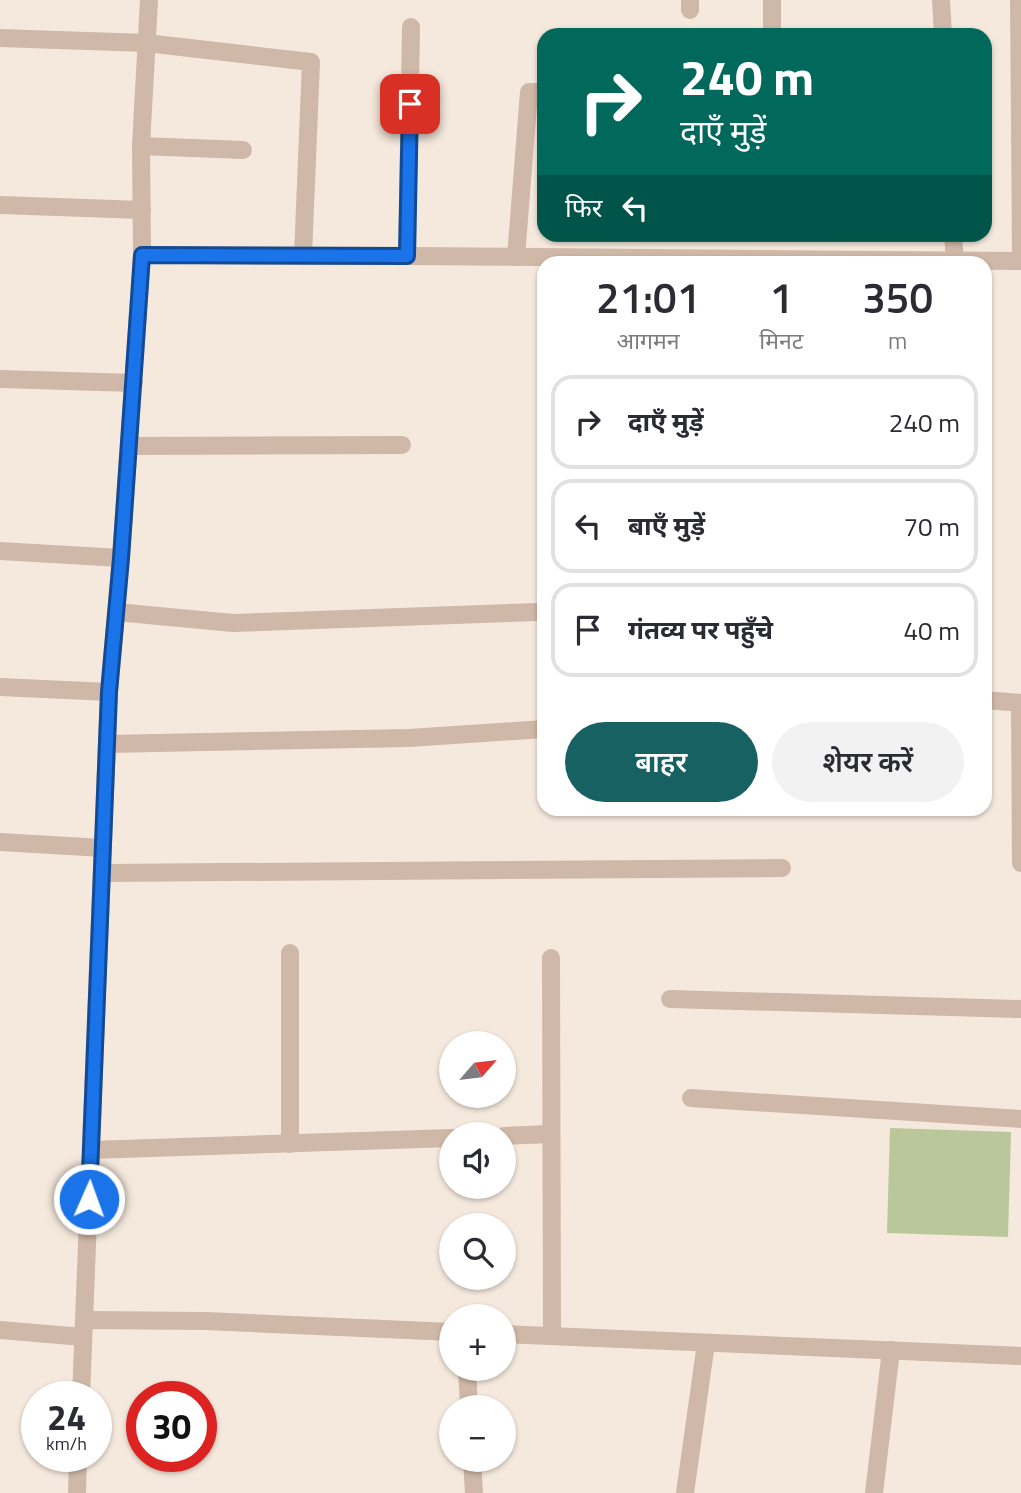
<!DOCTYPE html>
<html lang="hi">
<meta charset="utf-8">
<style>
:root{--surface:#fff;--page:#f2f2f3;--text:#2b2b33;--muted:#7c7c81;--line:#e1e1e2;--accent:#186162}
body{margin:0;font-family:"Titillium Web","Noto Sans Devanagari",sans-serif;background:var(--page);color:var(--text);height:100vh;display:flex;flex-direction:column;font-size:26px;white-space:nowrap}
*{box-sizing:border-box;margin:0}
p{font-size:23px;color:var(--muted)}
.icon{flex:none;width:38px;height:38px;fill:none;stroke:currentColor;stroke-width:2;stroke-linecap:round;stroke-linejoin:round}
.map{position:relative;flex:1;overflow:hidden}
.drawer{position:absolute;left:537px;top:256px;width:455px;height:560px;display:flex;flex-direction:column;background:var(--surface);border-radius:21px;box-shadow:0 2px 5px #0004}
.drawer>*{flex:none}
.guide{position:absolute;left:537px;top:28px;width:455px;height:214px;border-radius:21px;box-shadow:0 2px 5px #0004;background:#00695c;color:#fff;overflow:hidden}
.needle{width:46px;rotate:62deg}
.fabs{position:absolute;left:439px;top:1031px;display:grid;gap:14px}
.fabs a{display:grid;place-items:center;width:77px;height:77px;border-radius:50%;background:var(--surface);box-shadow:0 2px 5px #0004;font-size:35px}
.speed{position:absolute;left:21px;top:1381px;display:flex;gap:14px;font-size:35px;font-weight:700;text-align:center}
.speed>*{display:grid;place-content:center;width:91px;height:91px;border-radius:50%;background:var(--surface);box-shadow:0 2px 5px #0004;line-height:1}
.speed small{font-size:18px;font-weight:400}
.speed .limit{border:10px solid #d22;background:#fff;color:#111}
.pin{position:absolute;display:grid;place-items:center;width:60px;height:60px;color:#fff;margin:-30px;border-radius:14px;box-shadow:0 4px 10px #0006}
.me{position:absolute;width:77px;margin:-38px;rotate:2deg;stroke-linejoin:round;filter:drop-shadow(0 0 5px #0008)}
.turn{display:flex;align-items:center;gap:24px;height:147px;padding:0 28px;font-size:32px}
.turn .icon{width:91px;height:91px;stroke-width:2.5}
.turn b{display:block;font-size:49px;line-height:60px}
.then{display:flex;align-items:center;height:66px;padding:0 28px;background:#0003;gap:14px;font-size:26px}
.eta{display:flex;justify-content:space-evenly;align-items:center;height:119px;text-align:center}
.eta b{font-size:42px;font-weight:600;line-height:49px}
.action{display:flex;gap:14px;margin-top:auto;padding:14px 28px}
.action a{flex:1;height:80px;border-radius:42px;background:var(--accent);color:#fff;font-size:28px;font-weight:600;line-height:80px;text-align:center}
.action a+a{background:var(--page);color:var(--text)}
ul{padding:0;list-style:none}
li{display:flex;align-items:center;gap:21px;height:94px;margin:0 14px 10px;padding:0 14px;border:4px solid var(--line);border-radius:21px}
li div{flex:1}
li b{display:block;font-size:26px}
li em{font-style:normal}
.map>svg:first-child{display:block}
</style>
<div class="map">
<svg width="1021" height="1493" viewBox="0 0 1021 1493">
<rect width="100%" height="100%" fill="#f5e9dd"/>
<!-- green -->
<polygon fill="#bac79b" points="890,1128 1011,1132 1008,1237 887,1233"/>
<g fill="none" stroke-linecap="round" stroke-linejoin="round">
<!-- minor -->
<g stroke="#cfb8a7" stroke-width="18">
<polyline points="772,0 772,35"/>
<polyline points="941,0 943,35"/>
<polyline points="1019,0 1021,250"/>
<polyline points="690,10 690,0"/>
<polyline points="0,38 146,43 311,62 303,256"/>
<polyline points="141,146 243,150"/>
<polyline points="0,205 142,210"/>
<polyline points="953,234 955,262"/>
<polyline points="142,255 407,256 411,27"/>
<polyline points="407,256 1021,261"/>
<polyline points="516,257 529,92 544,92"/>
<polyline points="0,379 134,383"/>
<polyline points="129,446 402,445"/>
<polyline points="0,551 121,558"/>
<polyline points="116,612 233,623 538,612"/>
<polyline points="0,687 109,692 81,1396"/>
<polyline points="109,692 121,558 142,255 141,146 149,0"/>
<polyline points="985,700 1020,703 1021,863"/>
<polyline points="107,744 409,738 544,729"/>
<polyline points="0,842 103,848"/>
<polyline points="102,873 782,868"/>
<polyline points="551,958 552,1336"/>
<polyline points="670,999 1021,1009"/>
<polyline points="691,1098 1021,1119"/>
<polyline points="504,1136 551,1134"/>
<polyline points="290,1144 290,953"/>
<polyline points="91,1150 452,1138"/>
<polyline points="84,1320 206,1321 452,1332"/>
<polyline points="0,1330 83,1337"/>
<polyline points="504,1334 1021,1356"/>
<polyline points="467,1368 469,1407"/>
<polyline points="472,1460 474,1493"/>
<polyline points="77,1493 78,1456"/>
<polyline points="685,1493 706,1343"/>
<polyline points="874,1493 891,1350"/>
</g>
</g>
<g fill="none" stroke-linecap="round" stroke-linejoin="round">
<!-- route casing -->
<g stroke="#114b97" stroke-width="18">
<polyline id="route" points="89,1199 109,692 121,558 142,255 407,256 410,104"/>
</g>
<!-- route -->
<use href="#route" stroke="#1a73e8" stroke-width="12"/>
</g>
</svg>
<div class="fabs">
<a><svg class="needle" viewBox="-14 -14 28 28"><path d="M0-13l5 13h-10z" fill="#e53935"/><path d="M0 13l5-13h-10z" fill="#7c7c81"/></svg></a>
<a><svg class="icon" aria-label="sound" viewBox="0 0 24 24"><path d="M4 9h4l5-4v14l-5-4H4zM17 9q2 3 0 6"/></svg></a>
<a><svg class="icon" aria-label="search" viewBox="0 0 24 24"><circle cx="10" cy="10" r="6"/><path d="M15 15l6 6"/></svg></a>
<a>+</a>
<a>−</a>
</div>
<div class="speed"><div>24<small>km/h</small></div><div class="limit">30</div></div>
<div class="pin" style="left:410px;top:104px;background:#d93025"><svg class="icon" aria-label="arrive" viewBox="0 0 24 24"><path d="M6 21V4h12l-3 4 3 4H6"/></svg></div>
<svg class="me" style="left:89px;top:1199px" viewBox="-20 -20 40 40"><circle r="17" fill="#1a73e8" stroke="#fff" stroke-width="3"/><path d="M0-11L8 9 0 5-8 9z" fill="#fff"/></svg>
<div class="guide">
<div class="turn"><svg class="icon" aria-label="right" viewBox="0 0 24 24"><path d="M7 20v-9h11M14 6l5 5-5 5"/></svg><div><b>240 m</b>दाएँ मुड़ें</div></div>
<div class="then">फिर<svg class="icon" aria-label="left" viewBox="0 0 24 24"><path d="M17 20v-9H6M10 6l-5 5 5 5"/></svg></div>
</div>
<section class="drawer">
<div class="eta">
<div><b>21:01</b><p>आगमन</p></div>
<div><b>1</b><p>मिनट</p></div>
<div><b>350</b><p>m</p></div>
</div>
<ul>
<li><svg class="icon" aria-label="right" viewBox="0 0 24 24"><path d="M7 20v-9h11M14 6l5 5-5 5"/></svg><div><b>दाएँ मुड़ें</b></div><em>240 m</em></li>
<li><svg class="icon" aria-label="left" viewBox="0 0 24 24"><path d="M17 20v-9H6M10 6l-5 5 5 5"/></svg><div><b>बाएँ मुड़ें</b></div><em>70 m</em></li>
<li><svg class="icon" aria-label="arrive" viewBox="0 0 24 24"><path d="M6 21V4h12l-3 4 3 4H6"/></svg><div><b>गंतव्य पर पहुँचे</b></div><em>40 m</em></li>
</ul>
<div class="action"><a>बाहर</a><a>शेयर करें</a></div>
</section>
</div>
